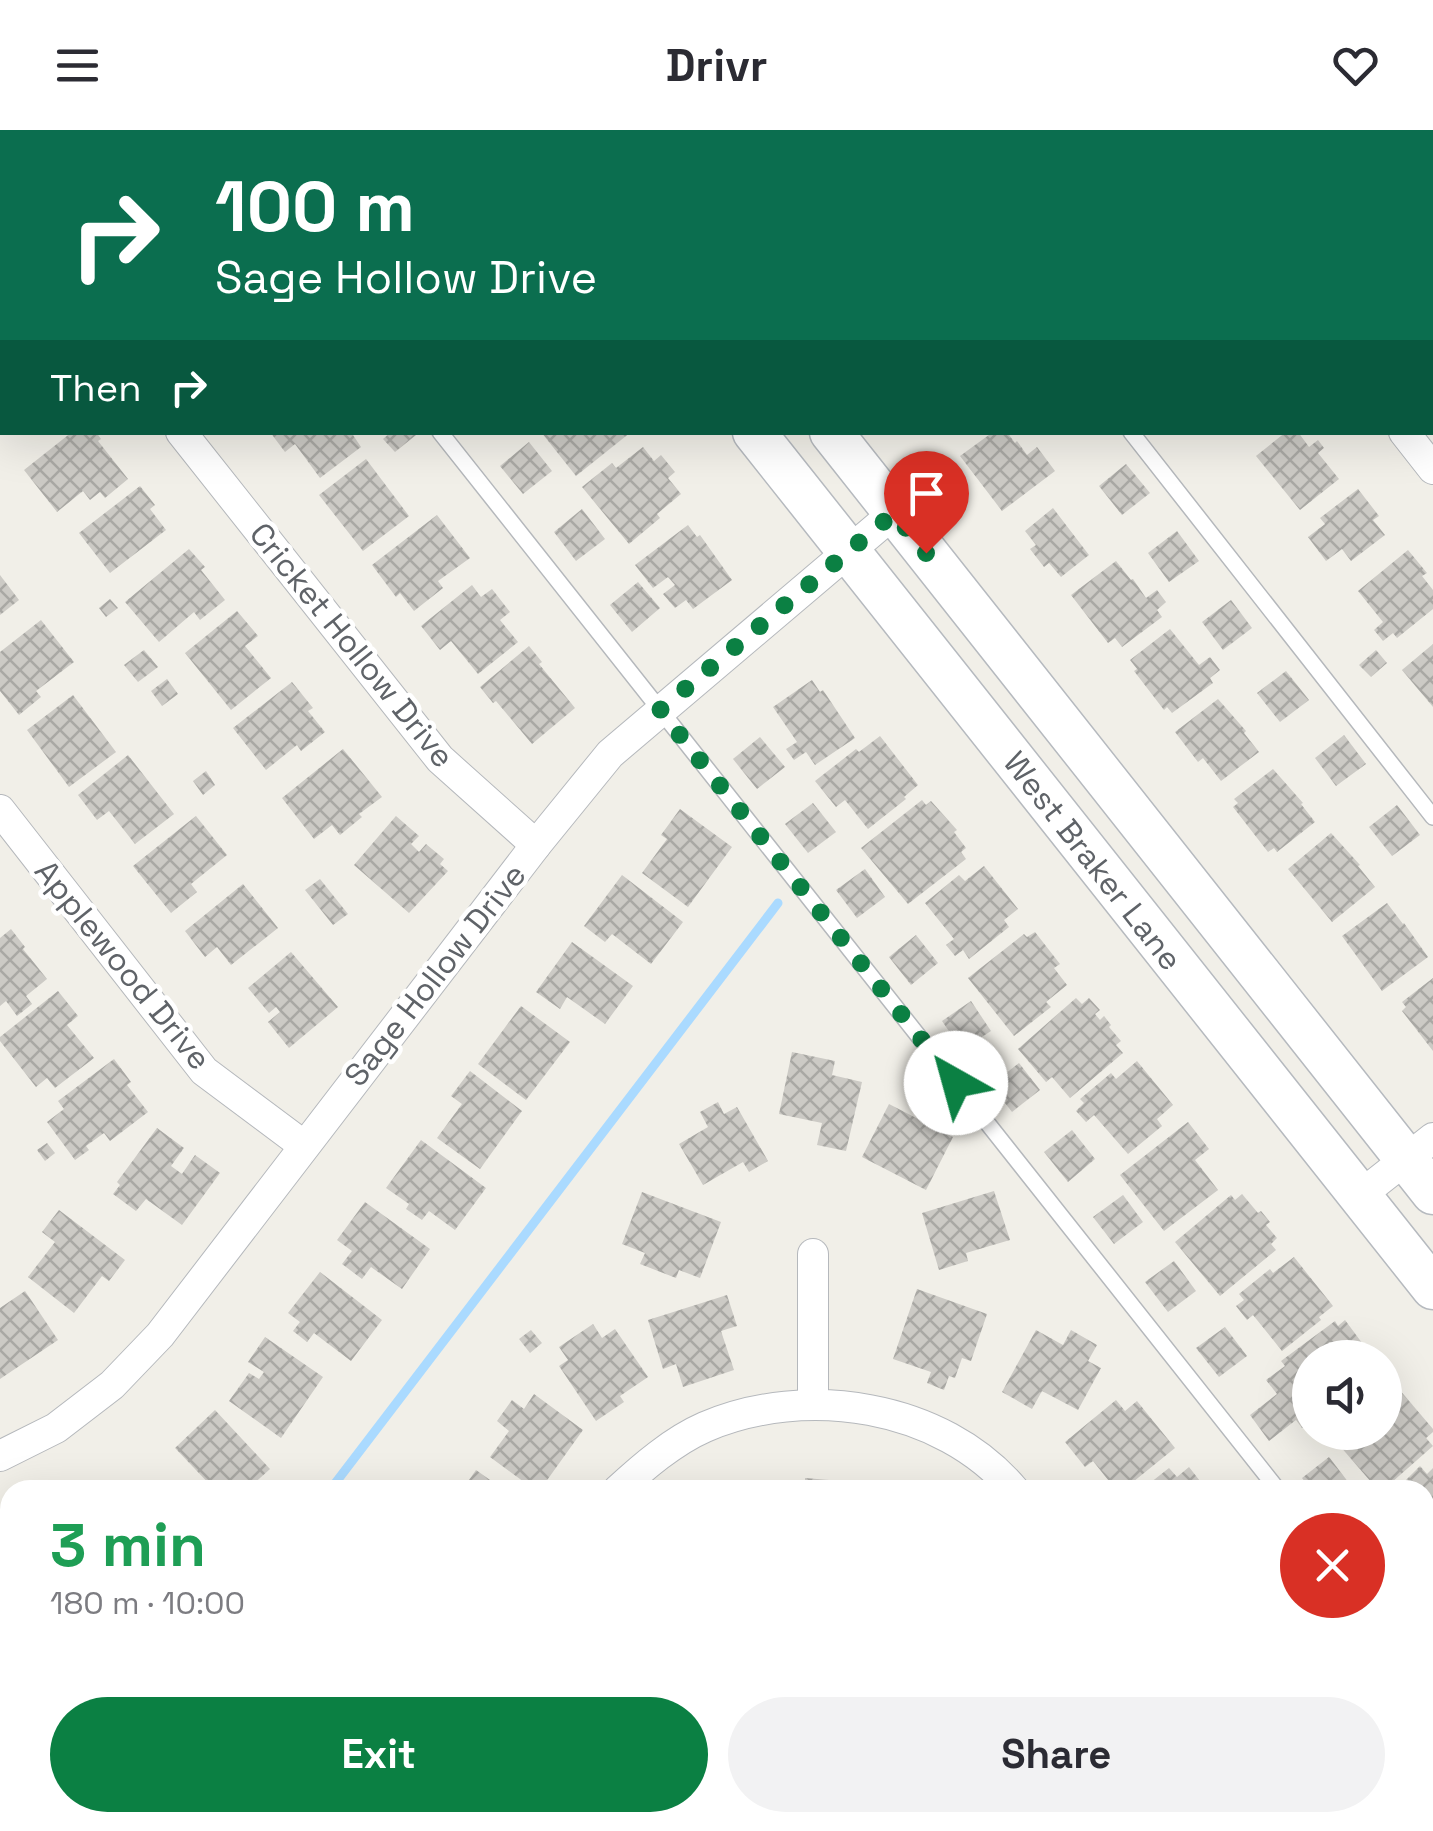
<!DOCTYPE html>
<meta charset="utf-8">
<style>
:root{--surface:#fff;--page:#f2f2f3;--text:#2b2b33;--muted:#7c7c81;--accent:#0b8043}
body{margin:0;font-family:"Space Grotesk",sans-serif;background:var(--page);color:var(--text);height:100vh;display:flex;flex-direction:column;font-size:38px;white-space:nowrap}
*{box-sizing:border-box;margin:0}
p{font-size:32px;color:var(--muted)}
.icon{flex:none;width:55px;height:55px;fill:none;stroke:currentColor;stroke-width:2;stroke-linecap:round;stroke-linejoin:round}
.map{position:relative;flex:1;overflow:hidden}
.sheet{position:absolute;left:0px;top:1350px;width:1435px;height:352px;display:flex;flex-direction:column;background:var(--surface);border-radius:30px 30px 0 0;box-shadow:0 10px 40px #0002}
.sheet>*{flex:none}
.guide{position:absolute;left:0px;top:0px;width:1435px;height:305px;box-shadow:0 10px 40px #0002;background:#0b6e4f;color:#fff;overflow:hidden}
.buttons{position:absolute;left:1292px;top:1210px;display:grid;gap:20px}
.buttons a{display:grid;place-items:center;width:110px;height:110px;border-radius:50%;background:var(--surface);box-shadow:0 10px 40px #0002;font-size:50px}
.pin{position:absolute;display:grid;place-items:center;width:85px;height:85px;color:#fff;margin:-102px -42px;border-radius:50% 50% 50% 0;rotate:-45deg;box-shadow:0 0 10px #0007}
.pin .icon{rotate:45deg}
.me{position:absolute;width:110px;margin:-55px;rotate:322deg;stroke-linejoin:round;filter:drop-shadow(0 0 8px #0008)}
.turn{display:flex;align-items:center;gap:35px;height:210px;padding:0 50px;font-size:45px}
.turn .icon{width:130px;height:130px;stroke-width:2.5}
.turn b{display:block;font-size:70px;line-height:85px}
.then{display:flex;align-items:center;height:95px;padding:0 50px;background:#0003;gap:20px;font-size:38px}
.round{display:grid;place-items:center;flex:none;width:105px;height:105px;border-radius:52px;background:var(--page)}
.head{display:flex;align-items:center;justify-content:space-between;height:170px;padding:0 50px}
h1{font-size:60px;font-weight:800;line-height:75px;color:#1e9e55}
.button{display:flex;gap:20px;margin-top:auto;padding:20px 50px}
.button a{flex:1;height:115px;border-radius:60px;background:var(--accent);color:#fff;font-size:40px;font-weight:800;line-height:115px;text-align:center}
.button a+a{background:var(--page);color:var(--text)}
header{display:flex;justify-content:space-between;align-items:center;height:130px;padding:0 50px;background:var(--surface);font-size:45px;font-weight:800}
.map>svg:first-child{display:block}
</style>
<header><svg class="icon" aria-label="menu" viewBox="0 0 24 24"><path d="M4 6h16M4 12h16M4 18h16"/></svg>Drivr<svg class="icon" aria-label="heart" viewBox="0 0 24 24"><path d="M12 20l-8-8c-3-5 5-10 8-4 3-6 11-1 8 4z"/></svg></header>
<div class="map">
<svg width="1433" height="1701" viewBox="0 0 1433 1701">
<defs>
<pattern id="building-cross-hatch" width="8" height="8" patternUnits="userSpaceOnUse" patternTransform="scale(2.5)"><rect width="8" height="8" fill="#cccac5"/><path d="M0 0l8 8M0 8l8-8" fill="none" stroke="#a9a8a4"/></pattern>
</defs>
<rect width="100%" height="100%" fill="#f1efe8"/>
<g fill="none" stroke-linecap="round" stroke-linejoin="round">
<!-- stream -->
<g stroke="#aadaff" stroke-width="9">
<polyline points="330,1360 778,773"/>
<polyline points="119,1701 123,1692"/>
</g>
</g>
<!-- building -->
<g fill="url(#building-cross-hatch)">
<polygon points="72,302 96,302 101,309 98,311 128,349 105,368 100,362 90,370 83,361 57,382 24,340"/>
<polygon points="270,302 351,302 361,317 320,348 295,314 285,322"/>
<polygon points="391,302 414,302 416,305 395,322 383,309"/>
<polygon points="541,302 631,302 576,346"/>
<polygon points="993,302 1007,302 1015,313 1017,311 1027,325 1037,317 1055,341 1002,381 960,326"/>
<polygon points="1286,302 1298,302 1309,317 1318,310 1324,318 1318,323 1339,349 1300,380 1256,326"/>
<polygon points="529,312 552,341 523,364 500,336"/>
<polygon points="643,317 654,331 661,325 675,342 668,348 681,364 657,384 660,388 629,414 582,357 612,333 616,338"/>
<polygon points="366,329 409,386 363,421 319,365"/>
<polygon points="1126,334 1150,363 1122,385 1099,356"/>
<polygon points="140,356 155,375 150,379 166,400 110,443 79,403"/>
<polygon points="1358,359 1379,386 1373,390 1385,405 1351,431 1342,419 1326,431 1308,407 1325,394 1320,388"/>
<polygon points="1053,378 1089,425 1061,447 1049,433 1044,437 1030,419 1036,415 1025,401"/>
<polygon points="582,379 605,409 576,431 554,402"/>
<polygon points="437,385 470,428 438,451 443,458 414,481 400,463 396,467 372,435"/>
<polygon points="688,395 697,407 700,405 732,450 693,479 686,470 675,478 663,464 675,455 668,447 653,458 635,435"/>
<polygon points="1177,401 1199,431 1169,452 1148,423"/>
<polygon points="189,419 205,437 201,440 225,470 200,490 194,482 159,512 125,472"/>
<polygon points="1408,420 1427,443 1422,446 1433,460 1433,479 1397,508 1393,503 1383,511 1374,500 1383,492 1358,461"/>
<polygon points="1116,431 1131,450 1133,449 1146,468 1157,460 1166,472 1157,480 1162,487 1122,517 1115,508 1108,513 1071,465"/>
<polygon points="0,445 19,470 0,485"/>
<polygon points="638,452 660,478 632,502 610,475"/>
<polygon points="472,455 481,467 492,459 510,482 500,490 518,512 478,544 451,511 440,520 421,496"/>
<polygon points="110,469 118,478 106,487 99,478"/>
<polygon points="1231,470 1252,498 1223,520 1202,492"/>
<polygon points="237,481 258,506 245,516 271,548 231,580 185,523"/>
<polygon points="41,490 74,532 36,561 41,567 19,585 0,561 0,522"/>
<polygon points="1170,499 1199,535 1210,527 1220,540 1210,548 1213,553 1172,583 1167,577 1164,580 1134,541 1137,539 1130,530"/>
<polygon points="1433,514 1433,577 1402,540"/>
<polygon points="529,516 542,532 539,534 575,578 532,614 496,571 493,573 480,557"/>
<polygon points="144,520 158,537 138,552 124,535"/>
<polygon points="1376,520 1387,533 1371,547 1359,535"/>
<polygon points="1286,541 1309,570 1280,592 1257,563"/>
<polygon points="167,549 178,564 162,576 151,561"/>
<polygon points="812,550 820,562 823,560 855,608 815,635 806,622 794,630 786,619 797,612 773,577"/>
<polygon points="292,552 313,578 308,581 325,602 301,621 297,615 266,640 233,598"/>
<polygon points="73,565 116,622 69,657 27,600"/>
<polygon points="1218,569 1246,601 1244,603 1259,622 1221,651 1203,628 1198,632 1175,602"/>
<polygon points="1344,605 1366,634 1336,656 1315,628"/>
<polygon points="880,606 918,655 904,667 906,669 868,699 845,670 836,677 815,651 856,619 859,622"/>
<polygon points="760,607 785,637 757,659 733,629"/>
<polygon points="343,619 382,667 359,684 362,687 340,705 332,695 314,709 282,668"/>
<polygon points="128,625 174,684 135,714 109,681 97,690 78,665"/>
<polygon points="1273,639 1303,673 1301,674 1315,692 1277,722 1274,718 1268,722 1233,677 1238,673 1234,669"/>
<polygon points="206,641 215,655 203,665 193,651"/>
<polygon points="922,670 926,675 931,671 957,700 954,702 966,718 961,722 966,729 908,774 861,718"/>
<polygon points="813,673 836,702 808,723 785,694"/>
<polygon points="1397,675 1420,705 1392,726 1369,697"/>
<polygon points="680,679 732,717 688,777 642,743 667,709 661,705"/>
<polygon points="196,686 227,725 191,754 197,762 171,783 133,736"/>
<polygon points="396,686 419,706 411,714 419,722 426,714 444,729 440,734 448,741 409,783 354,735"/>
<polygon points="1331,703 1360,735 1358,736 1375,757 1332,792 1288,739"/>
<polygon points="984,736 1018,779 1004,790 1009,797 969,829 963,820 955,826 946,815 954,809 925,773 959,745 965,751"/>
<polygon points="865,739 885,767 857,788 836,760"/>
<polygon points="622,745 683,792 651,834 612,804 605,812 584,796"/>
<polygon points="320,749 348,784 333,795 305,760"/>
<polygon points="243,754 278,798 231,835 217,817 205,827 185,801"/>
<polygon points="1387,773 1403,794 1404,793 1428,827 1382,861 1342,806"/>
<polygon points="11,799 25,817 23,819 47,849 26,866 32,874 17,886 6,871 0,876 0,808"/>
<polygon points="1035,802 1060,834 1054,838 1067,855 1046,872 1051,877 1014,906 968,848 1024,804 1027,807"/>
<polygon points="916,805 938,833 911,855 889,827"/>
<polygon points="572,812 633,856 605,894 567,867 560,879 536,862"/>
<polygon points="291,822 338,877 289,918 268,892 280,882 276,877 269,883 248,858"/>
<polygon points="1433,848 1433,921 1402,881 1406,877 1402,872"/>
<polygon points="58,861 78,886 67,895 94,928 55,958 47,948 36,957 0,911 0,907"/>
<polygon points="1076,868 1082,874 1089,868 1100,880 1095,884 1100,890 1104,886 1111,895 1109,897 1121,911 1116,915 1123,923 1070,968 1052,947 1046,952 1018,919"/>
<polygon points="971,871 991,901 962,920 942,891"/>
<polygon points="521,876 570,912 526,970 478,934"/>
<polygon points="792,922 835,931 832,945 862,952 846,1021 817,1015 822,993 779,984"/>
<polygon points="114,929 131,952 127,955 148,982 110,1011 104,1003 86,1016 89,1020 75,1030 47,992 64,979 58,971"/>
<polygon points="1137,931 1173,975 1157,989 1162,996 1128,1024 1094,985 1086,992 1076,981 1084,973 1080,969 1111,943 1116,949"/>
<polygon points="1019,933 1040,960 1012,982 991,955"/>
<polygon points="470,941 522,981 480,1039 437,1008 462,974 451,966"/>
<polygon points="718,972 724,984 737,977 768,1031 749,1042 743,1032 703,1055 679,1014 708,997 700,982"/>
<polygon points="889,974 953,1007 926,1060 862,1027"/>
<polygon points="1188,992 1209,1019 1195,1030 1218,1060 1164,1101 1120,1045"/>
<polygon points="157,998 184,1018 171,1036 182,1044 195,1025 220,1043 182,1095 146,1069 136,1081 113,1064 120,1055 117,1052"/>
<polygon points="1072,1000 1095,1029 1068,1052 1044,1022"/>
<polygon points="421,1010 486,1058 455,1100 429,1081 422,1090 406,1079 409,1074 386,1058"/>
<polygon points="47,1013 55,1023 45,1031 37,1020"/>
<polygon points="994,1061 1010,1110 966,1123 968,1131 939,1140 922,1083"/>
<polygon points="642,1062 721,1092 700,1148 679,1140 676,1148 640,1134 645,1123 622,1114"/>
<polygon points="1242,1064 1258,1083 1261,1081 1270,1092 1266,1095 1277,1108 1271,1114 1276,1120 1220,1166 1175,1112 1231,1065 1235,1070"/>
<polygon points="1123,1065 1143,1092 1114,1114 1093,1087"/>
<polygon points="365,1072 430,1119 402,1159 371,1137 362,1149 342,1134 352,1121 337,1110"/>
<polygon points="59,1080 125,1130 109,1151 102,1146 74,1183 28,1147 55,1112 42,1102"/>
<polygon points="1294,1127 1333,1176 1319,1187 1321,1190 1282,1221 1253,1185 1247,1190 1236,1176 1244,1170 1239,1164 1270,1139 1273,1143"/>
<polygon points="1174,1131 1196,1161 1168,1182 1145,1152"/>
<polygon points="320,1142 382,1190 351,1231 314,1203 307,1212 293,1201 300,1192 288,1183"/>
<polygon points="917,1159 987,1184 971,1231 962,1228 955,1248 949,1246 944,1260 927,1253 931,1242 893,1229"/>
<polygon points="25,1161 58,1210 0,1249 0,1178"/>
<polygon points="727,1165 737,1196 721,1201 734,1240 683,1257 676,1234 663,1239 648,1190"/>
<polygon points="1345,1190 1371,1225 1367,1228 1310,1228 1310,1292 1302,1298 1296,1290 1269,1311 1250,1285 1277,1264 1266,1250 1285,1236 1281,1231 1335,1191 1338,1196"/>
<polygon points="593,1194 602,1208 615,1199 648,1247 620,1266 624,1272 596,1291 559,1236 568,1230 559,1217"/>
<polygon points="1225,1197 1247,1226 1219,1247 1196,1218"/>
<polygon points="531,1200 542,1213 530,1223 519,1209"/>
<polygon points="1036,1200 1063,1215 1071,1200 1097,1215 1088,1231 1101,1238 1078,1280 1042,1261 1032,1279 1002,1262"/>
<polygon points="265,1207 323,1247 281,1308 229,1271 249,1243 259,1249 264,1242 248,1232"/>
<polygon points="1398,1258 1433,1299 1433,1302 1426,1308 1433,1316 1383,1360 1378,1360 1333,1308 1339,1302 1385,1302 1385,1262 1388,1260 1391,1264"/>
<polygon points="534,1264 583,1300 540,1360 535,1360 490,1327 509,1301 497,1291 512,1270 524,1279"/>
<polygon points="1116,1270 1125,1281 1137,1271 1175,1318 1123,1360 1116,1360 1093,1331 1085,1337 1065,1312"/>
<polygon points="215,1280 270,1339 247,1360 215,1360 175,1318"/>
<polygon points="1329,1327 1352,1357 1348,1360 1311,1360 1302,1348"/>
<polygon points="1420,1336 1427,1344 1433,1338 1433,1405 1425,1397 1425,1360 1396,1360"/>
<polygon points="1189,1337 1207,1360 1141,1360 1169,1338 1177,1347"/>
<polygon points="476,1340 504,1360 462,1360"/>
<polygon points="805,1348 865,1353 864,1360 805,1360"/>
<polygon points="0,1422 10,1433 10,1517 3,1524 0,1520"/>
<polygon points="1433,1455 1433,1501 1430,1503 1425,1497 1425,1462"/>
<polygon points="270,1692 309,1692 304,1701 286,1701"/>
<polygon points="674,1692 763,1692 768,1701 679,1701"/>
<polygon points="901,1692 959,1692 952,1701 899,1701 904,1695"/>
<polygon points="1133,1692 1206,1692 1214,1701 1140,1701"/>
</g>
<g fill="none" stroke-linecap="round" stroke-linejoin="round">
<!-- lane casing -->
<g stroke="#b5b8bc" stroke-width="18">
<g id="lane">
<polyline points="200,0 202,2"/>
<polyline points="892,0 894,2"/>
<polyline points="440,302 1278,1360"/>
<polyline points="1131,302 1433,687"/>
<polyline points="1425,1546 1433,1556"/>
</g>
</g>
<!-- street casing -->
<g stroke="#b5b8bc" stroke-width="32">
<g id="street">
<polyline points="1164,0 1166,2"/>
<polyline points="0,73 2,76"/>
<polyline points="181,302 440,629 536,715"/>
<polyline points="1404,302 1433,339"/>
<polyline points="0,680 204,941 303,1015"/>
<polyline points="1358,1067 1433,1008"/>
<polyline points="813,1124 813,1274"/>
<polyline points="0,1326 56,1298 112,1255 160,1205 536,715 610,624 894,383"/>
<path d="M618 1360C643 1337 673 1311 705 1297 805 1254 942 1274 1014 1360"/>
<polyline points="1425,1612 1433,1605"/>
<polyline points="0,1622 2,1624"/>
<polyline points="578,1692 588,1701"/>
<polyline points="1293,1692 1300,1701"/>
<polyline points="372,1701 376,1692"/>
<polyline points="1324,1701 1333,1692"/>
</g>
</g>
<!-- secondary casing -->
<g stroke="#b6babf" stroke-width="45">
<g id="secondary">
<polyline points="514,0 516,2"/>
<polyline points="593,0 595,2"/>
<polyline points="754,302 1433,1158"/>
<polyline points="831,302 1433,1063"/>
</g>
</g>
<!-- lane -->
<use href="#lane" stroke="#fff" stroke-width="15"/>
<!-- street -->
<use href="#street" stroke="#fff" stroke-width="30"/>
<!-- secondary -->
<use href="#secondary" stroke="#fff" stroke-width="42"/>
</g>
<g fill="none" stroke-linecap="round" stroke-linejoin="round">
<!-- route -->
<polyline stroke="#0b8043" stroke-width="18" stroke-dasharray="0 32.4" points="926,423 894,383 660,580 956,953"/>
</g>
<g text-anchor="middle" stroke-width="9" stroke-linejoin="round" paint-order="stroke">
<!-- street labels -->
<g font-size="32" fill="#5f6368" stroke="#fff">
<text transform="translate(352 515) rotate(51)" y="11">Cricket Hollow Drive</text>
<text transform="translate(1093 731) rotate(52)" y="11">West Braker Lane</text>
<text transform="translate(123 835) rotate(51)" y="11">Applewood Drive</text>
<text transform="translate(435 845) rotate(-52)" y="11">Sage Hollow Drive</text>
</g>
</g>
</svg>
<div class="buttons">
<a><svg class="icon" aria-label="sound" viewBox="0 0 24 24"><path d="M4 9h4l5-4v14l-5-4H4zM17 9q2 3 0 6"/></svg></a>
</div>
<div class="pin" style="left:926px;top:423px;background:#d93025"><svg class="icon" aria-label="arrive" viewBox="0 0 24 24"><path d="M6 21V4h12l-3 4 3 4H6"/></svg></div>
<svg class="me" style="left:956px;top:953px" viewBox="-20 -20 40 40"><circle r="19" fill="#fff"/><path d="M0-13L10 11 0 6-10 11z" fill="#0b8043"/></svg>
<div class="guide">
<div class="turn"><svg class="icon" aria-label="right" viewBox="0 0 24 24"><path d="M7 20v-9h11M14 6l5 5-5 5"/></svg><div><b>100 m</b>Sage Hollow Drive</div></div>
<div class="then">Then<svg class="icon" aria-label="right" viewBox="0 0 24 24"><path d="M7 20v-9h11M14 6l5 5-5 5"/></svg></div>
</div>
<section class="sheet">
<div class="head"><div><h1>3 min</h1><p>180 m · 10:00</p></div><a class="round" style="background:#d93025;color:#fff"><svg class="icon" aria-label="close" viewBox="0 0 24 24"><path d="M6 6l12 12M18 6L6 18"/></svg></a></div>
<div class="button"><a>Exit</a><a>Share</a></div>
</section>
</div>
